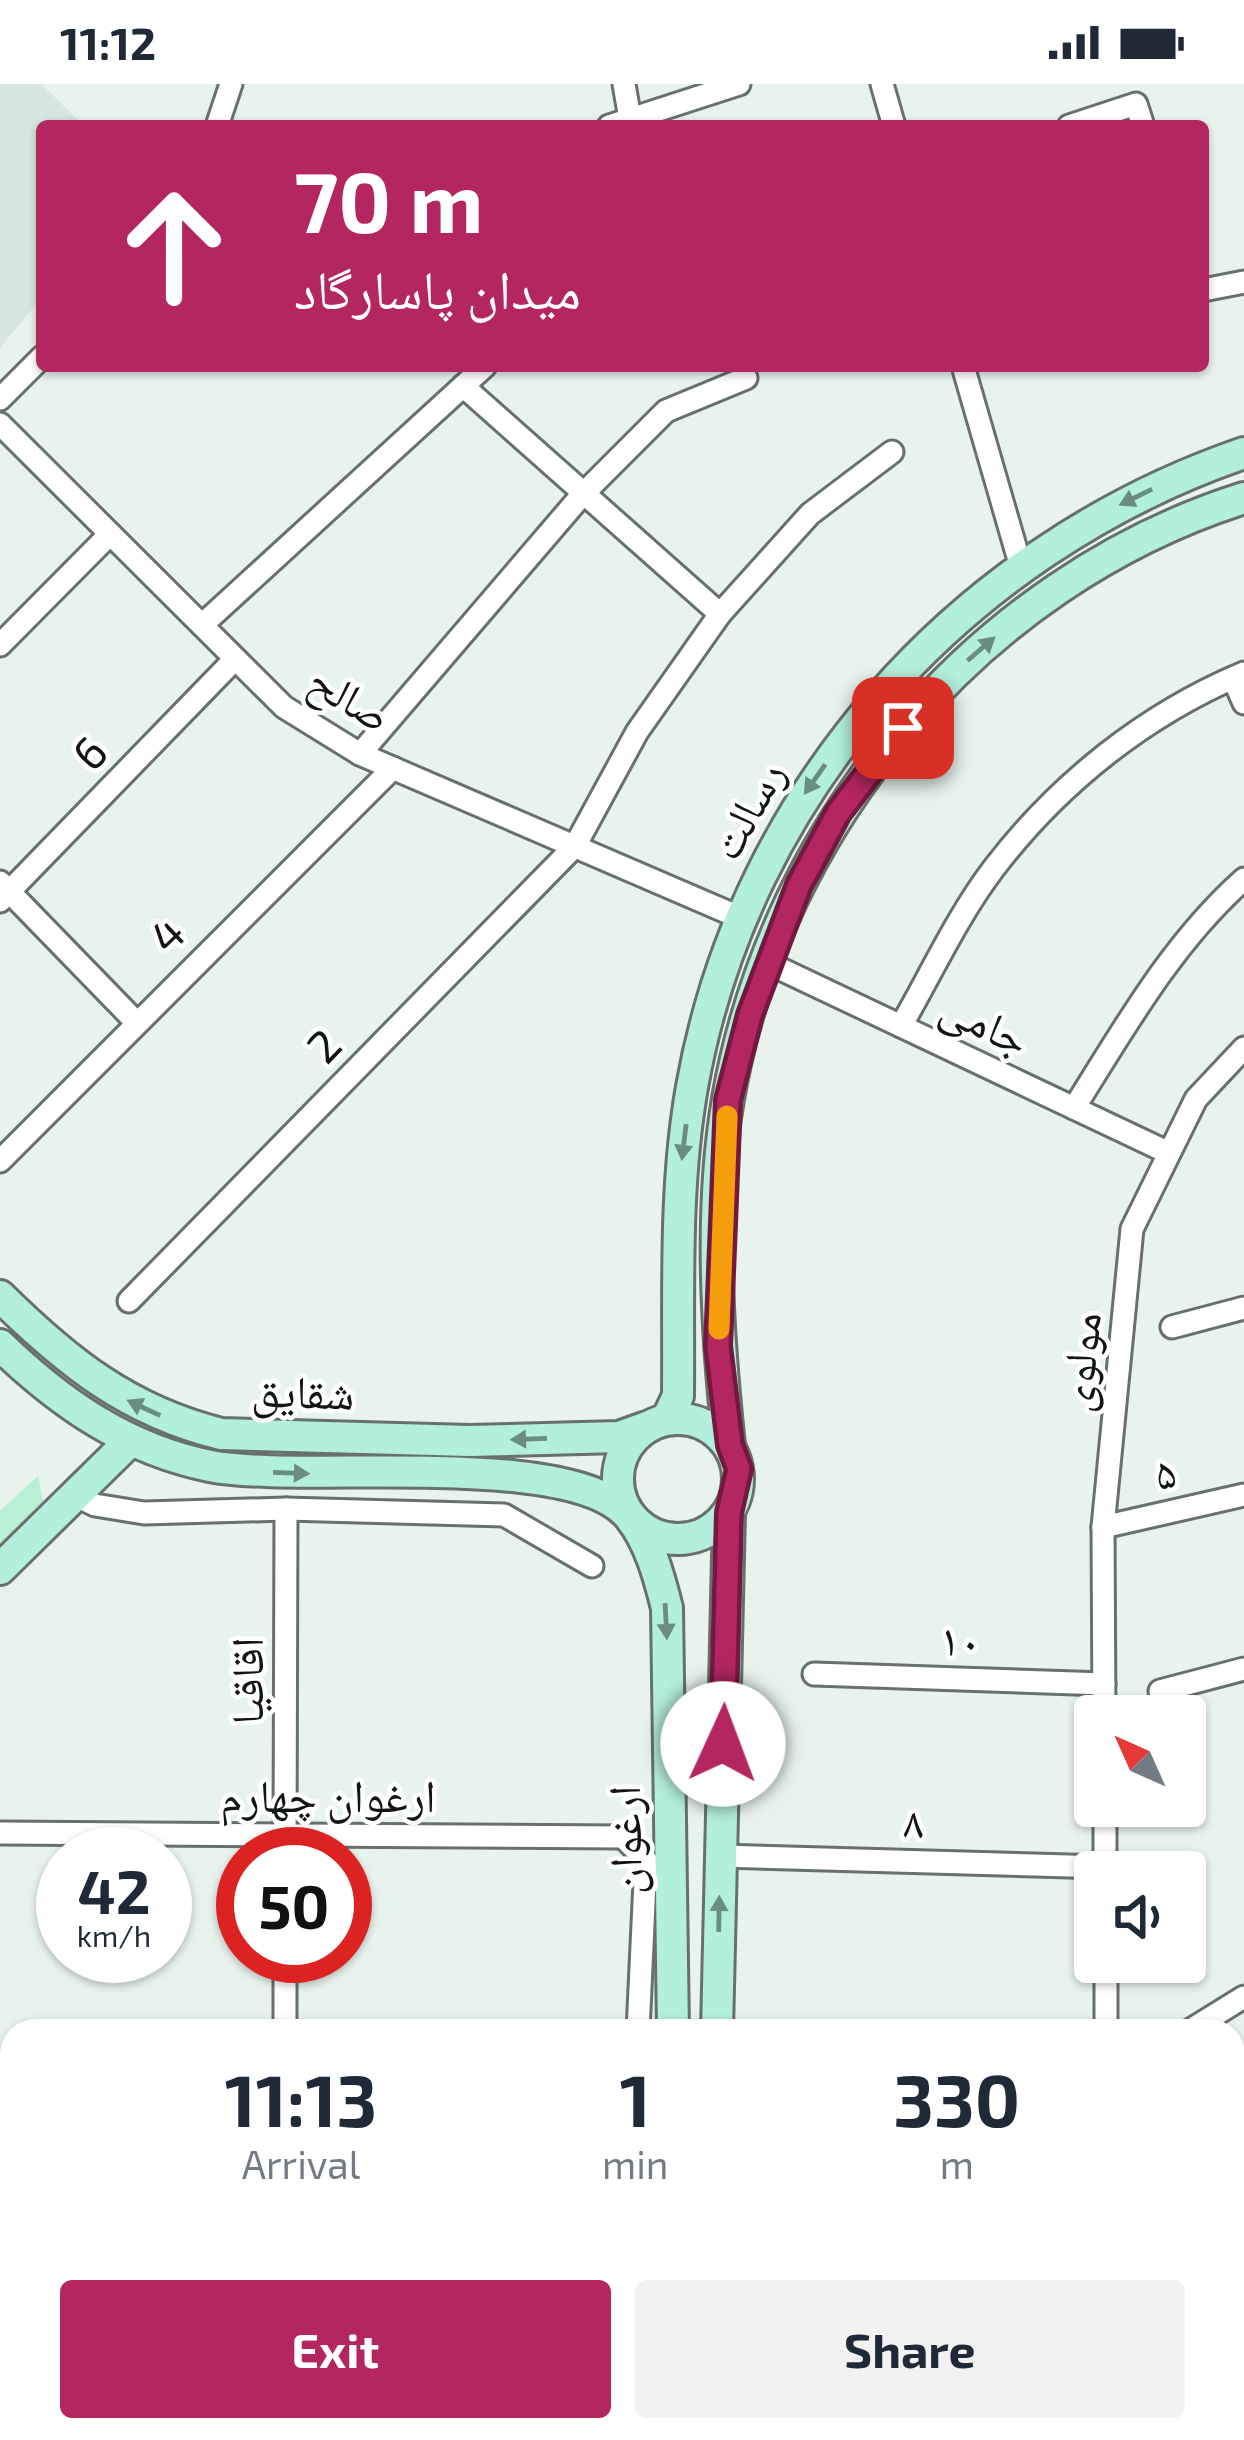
<!DOCTYPE html>
<meta charset="utf-8">
<style>
:root{--surface:#fff;--page:#f2f2f3;--text:#1f2937;--muted:#747a83;--accent:#b32660}
body{margin:0;font-family:"Exo 2","Noto Naskh Arabic",sans-serif;background:var(--page);color:var(--text);height:100vh;display:flex;flex-direction:column;font-size:45px;white-space:nowrap}
*{box-sizing:border-box;margin:0}
p{font-size:39px;color:var(--muted)}
.icon{flex:none;width:66px;height:66px;fill:none;stroke:currentColor;stroke-width:2;stroke-linecap:round;stroke-linejoin:round}
.map{position:relative;flex:1;overflow:hidden}
.side{position:absolute;left:0px;top:1935px;width:1245px;height:423px;display:flex;flex-direction:column;background:var(--surface);border-radius:36px 36px 0 0;box-shadow:0 3px 9px #0004}
.side>*{flex:none}
.top-card{position:absolute;left:36px;top:36px;width:1173px;height:252px;border-radius:12px;box-shadow:0 3px 9px #0004;background:#b32660;color:#fff;overflow:hidden}
.needle{width:78px;rotate:315deg}
.fabs{position:absolute;left:1074px;top:1611px;display:grid;gap:24px}
.fabs a{display:grid;place-items:center;width:132px;height:132px;border-radius:12px;background:var(--surface);box-shadow:0 3px 9px #0004;font-size:60px}
.speed{position:absolute;left:36px;top:1743px;display:flex;gap:24px;font-size:60px;font-weight:700;text-align:center}
.speed>*{display:grid;place-content:center;width:156px;height:156px;border-radius:50%;background:var(--surface);box-shadow:0 3px 9px #0004;line-height:1}
.speed small{font-size:30px;font-weight:400}
.speed .limit{border:18px solid #d22;background:#fff;color:#111}
.pin{position:absolute;display:grid;place-items:center;width:102px;height:102px;color:#fff;margin:-51px;border-radius:24px;box-shadow:0 6px 18px #0006}
.me{position:absolute;width:132px;margin:-66px;rotate:2deg;stroke-linejoin:round;filter:drop-shadow(0 0 9px #0008)}
.turn{display:flex;align-items:center;gap:42px;height:252px;padding:0 60px;font-size:54px}
.turn .icon{width:156px;height:156px;stroke-width:2.5}
.turn b{display:block;font-size:84px;line-height:102px}
.eta{display:flex;justify-content:space-evenly;align-items:center;height:204px;text-align:center}
.eta b{font-size:72px;font-weight:700;line-height:84px}
.cta{display:flex;gap:24px;margin-top:auto;padding:24px 60px}
.cta a{flex:1;height:138px;border-radius:12px;background:var(--accent);color:#fff;font-size:48px;font-weight:700;line-height:138px;text-align:center}
.cta a+a{background:var(--page);color:var(--text)}
.status{display:flex;justify-content:space-between;align-items:center;height:84px;padding:0 60px;background:var(--surface);direction:ltr}
.status svg{height:33px;fill:currentColor}
.map>svg:first-child{display:block}
</style>
<div class="status"><b>11:12</b><svg viewBox="0 0 49 12"><path d="M0 12V9h3v3zM5 12V6h3v6zM10 12V3h3v9zM15 12V0h3v12zM26 1h20v11H26zM47 4h2v5h-2z"/></svg></div>
<div class="map">
<svg width="1244" height="2356" viewBox="0 0 1244 2356">
<rect width="100%" height="100%" fill="#e9f3ee"/>
<!-- built -->
<polygon fill="#d5e7de" points="0,0 41,0 84,42 42,42 42,213 0,264"/>
<!-- green -->
<g fill="#b8f0d5">
<polygon points="38,1392 46,1434 0,1481 0,1427"/>
<polygon points="4,2115 12,2115 12,2335 0,2335"/>
</g>
<g fill="none" stroke-linecap="round" stroke-linejoin="round">
<!-- street casing -->
<g stroke="#67706c" stroke-width="27">
<g id="street">
<polyline points="624,0 630,35"/>
<polyline points="882,0 894,42"/>
<polyline points="217,42 231,0"/>
<polyline points="609,42 739,0"/>
<polyline points="1069,42 1136,20 1143,42"/>
<polyline points="1203,206 1244,198"/>
<polyline points="963,282 1021,483"/>
<polyline points="463,302 720,530"/>
<polyline points="0,315 42,273"/>
<polyline points="0,340 284,623 360,670 741,834"/>
<polyline points="202,541 485,282"/>
<polyline points="0,561 110,450"/>
<polyline points="1233,594 1244,619"/>
<polyline points="360,670 581,412 666,327 746,294"/>
<polyline points="0,798 135,937"/>
<polyline points="0,817 235,575"/>
<polyline points="768,879 1169,1069"/>
<path d="M901 942C931 890 958 831 994 784 1059 699 1146 630 1244 589"/>
<path d="M1074 1024C1125 943 1172 859 1244 795"/>
<polyline points="0,1077 393,684"/>
<polyline points="129,1217 575,762 637,648 720,530 810,430 892,368"/>
<polyline points="1172,1243 1244,1224"/>
<polyline points="75,1411 95,1421 144,1429 286,1425 504,1431 592,1482"/>
<polyline points="1103,1443 1244,1411"/>
<polyline points="814,1590 1104,1600"/>
<polyline points="1160,1607 1244,1585"/>
<polyline points="1104,1632 1103,1443 1132,1145 1196,1015 1244,964"/>
<polyline points="1105,1722 1105,1788"/>
<polyline points="0,1749 623,1753 646,1776 638,1947"/>
<polyline points="285,1770 286,1425"/>
<polyline points="720,1772 1105,1783"/>
<polyline points="1106,1878 1106,1947"/>
<polyline points="285,1947 285,1872"/>
<polyline points="1189,1947 1244,1913"/>
<polyline points="0,2067 12,2067"/>
<polyline points="1233,2292 1244,2291"/>
<polyline points="642,2346 642,2356"/>
<polyline points="1118,2346 1118,2356"/>
<polyline points="272,2356 272,2346"/>
</g>
</g>
<!-- secondary casing -->
<g stroke="#67706c" stroke-width="36">
<g id="secondary">
<path d="M0 1212C67 1278 128 1327 221 1350L470 1357 619 1353 644 1344"/>
<path d="M0 1261C60 1319 126 1365 210 1382 302 1400 572 1363 629 1432 650 1458 659 1492 667 1524L673 1947"/>
<circle cx="678" cy="1395" r="60"/>
<path d="M667 1335 678 1312C679 1209 674 1105 692 1003 744 707 961 466 1244 369"/>
<path d="M729 1361C717 1249 709 1127 728 1015 775 741 978 498 1244 414"/>
<polyline points="0,1485 130,1357"/>
<polyline points="717,1947 729,1429"/>
<polyline points="676,2346 676,2356"/>
<polyline points="720,2346 720,2356"/>
</g>
</g>
<!-- street -->
<use href="#street" stroke="#fff" stroke-width="21"/>
<!-- secondary -->
<use href="#secondary" stroke="#b3efdd" stroke-width="30"/>
</g>
<!-- one-way arrows -->
<defs><path id="oneway-solid" d="M-6-.8H1V-3.2L6.5 0L1 3.2V.8H-6Z" transform="scale(3)"/></defs>
<g fill="#6a8d82">
<use href="#oneway-solid" transform="translate(1136 413) rotate(154)"/>
<use href="#oneway-solid" transform="translate(981 565) rotate(-41)"/>
<use href="#oneway-solid" transform="translate(815 695) rotate(125)"/>
<use href="#oneway-solid" transform="translate(684 1058) rotate(97)"/>
<use href="#oneway-solid" transform="translate(144 1324) rotate(-155)"/>
<use href="#oneway-solid" transform="translate(529 1355) rotate(178)"/>
<use href="#oneway-solid" transform="translate(291 1389) rotate(2)"/>
<use href="#oneway-solid" transform="translate(666 1537) rotate(87)"/>
<use href="#oneway-solid" transform="translate(719 1830) rotate(-89)"/>
</g>
<g fill="none" stroke-linecap="round" stroke-linejoin="round">
<!-- route casing -->
<g stroke="#74193e" stroke-width="30">
<polyline id="route" points="723,1660 729,1429 739,1385 730,1361 718,1262 728,1016 750,931 799,801 838,729 903,644"/>
</g>
<!-- route -->
<use href="#route" stroke="#b32660" stroke-width="21"/>
<!-- slow -->
<polyline stroke="#f59e0b" stroke-width="21" points="719,1245 727,1032"/>
</g>
<g text-anchor="middle" stroke-width="9" stroke-linejoin="round" paint-order="stroke">
<!-- street labels -->
<g font-size="45" fill="#111513" stroke="#fff">
<text transform="translate(350 614) rotate(31)" y="16">صالح</text>
<text transform="translate(90 669) rotate(-46)" y="16">6</text>
<text transform="translate(747 726) rotate(-61)" y="16">رسالت</text>
<text transform="translate(167 851) rotate(-44)" y="16">4</text>
<text transform="translate(985 939) rotate(25)" y="16">جامی</text>
<text transform="translate(324 962) rotate(-46)" y="16">2</text>
<text transform="translate(1080 1278) rotate(-84)" y="16">مولوی</text>
<text transform="translate(303 1308) rotate(2)" y="16">شقایق</text>
<text transform="translate(1165 1389) rotate(-13)" y="16">۵</text>
<text transform="translate(960 1556) rotate(2)" y="16">۱۰</text>
<text transform="translate(247 1597) rotate(-90)" y="16">اقاقیا</text>
<text x="328" y="1728">ارغوان چهارم</text>
<text transform="translate(914 1738) rotate(2)" y="16">۸</text>
<text transform="translate(625 1756) rotate(-91)" y="16">ارغوان</text>
</g>
</g>
</svg>
<div class="fabs">
<a><svg class="needle" viewBox="-14 -14 28 28"><path d="M0-13l5 13h-10z" fill="#e53935"/><path d="M0 13l5-13h-10z" fill="#747a83"/></svg></a>
<a><svg class="icon" aria-label="sound" viewBox="0 0 24 24"><path d="M4 9h4l5-4v14l-5-4H4zM17 9q2 3 0 6"/></svg></a>
</div>
<div class="speed"><div>42<small>km/h</small></div><div class="limit">50</div></div>
<div class="pin" style="left:903px;top:644px;background:#d93025"><svg class="icon" aria-label="arrive" viewBox="0 0 24 24"><path d="M6 21V4h12l-3 4 3 4H6"/></svg></div>
<svg class="me" style="left:723px;top:1660px" viewBox="-20 -20 40 40"><circle r="19" fill="#fff"/><path d="M0-13L10 11 0 6-10 11z" fill="#b32660"/></svg>
<div class="top-card">
<div class="turn"><svg class="icon" aria-label="ahead" viewBox="0 0 24 24"><path d="M12 20V5M6 11l6-6 6 6"/></svg><div><b>70 m</b>میدان پاسارگاد</div></div>
</div>
<section class="side">
<div class="eta">
<div><b>11:13</b><p>Arrival</p></div>
<div><b>1</b><p>min</p></div>
<div><b>330</b><p>m</p></div>
</div>
<div class="cta"><a>Exit</a><a>Share</a></div>
</section>
</div>
